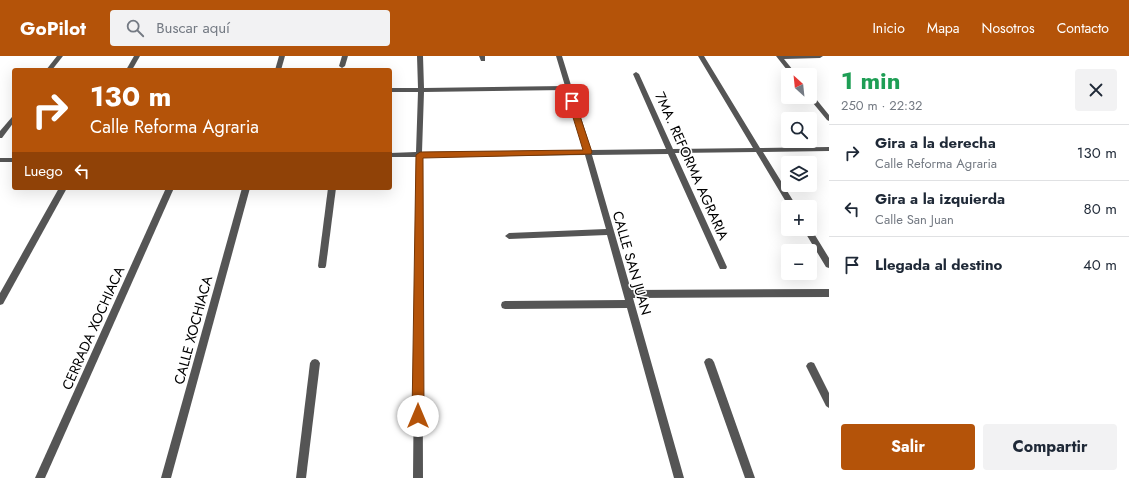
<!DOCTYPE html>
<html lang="es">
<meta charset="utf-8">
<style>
:root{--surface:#fff;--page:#f2f2f3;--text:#1f2937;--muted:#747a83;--line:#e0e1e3;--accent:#b45309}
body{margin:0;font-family:Jost,sans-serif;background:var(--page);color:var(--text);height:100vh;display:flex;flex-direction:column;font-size:15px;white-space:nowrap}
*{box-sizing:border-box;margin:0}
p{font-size:13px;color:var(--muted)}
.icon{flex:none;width:22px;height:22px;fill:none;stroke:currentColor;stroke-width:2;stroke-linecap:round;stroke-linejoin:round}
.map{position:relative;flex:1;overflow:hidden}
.panel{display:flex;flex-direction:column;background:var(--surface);width:300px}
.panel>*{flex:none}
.top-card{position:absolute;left:12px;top:12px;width:380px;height:122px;border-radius:4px;box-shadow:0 4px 16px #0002;background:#b45309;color:#fff;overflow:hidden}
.needle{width:26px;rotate:333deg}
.controls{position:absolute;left:781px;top:12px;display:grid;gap:8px}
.controls a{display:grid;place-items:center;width:36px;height:36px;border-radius:4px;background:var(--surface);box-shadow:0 4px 16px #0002;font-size:20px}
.pin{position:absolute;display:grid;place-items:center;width:34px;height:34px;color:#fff;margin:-17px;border-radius:8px;box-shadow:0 2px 6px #0006}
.me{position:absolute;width:44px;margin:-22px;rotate:0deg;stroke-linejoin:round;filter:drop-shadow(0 0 3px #0008)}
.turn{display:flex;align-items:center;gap:14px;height:84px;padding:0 12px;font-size:18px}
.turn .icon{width:52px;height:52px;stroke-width:2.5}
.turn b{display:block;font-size:28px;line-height:34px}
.then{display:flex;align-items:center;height:38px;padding:0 12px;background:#0003;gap:8px;font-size:15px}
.round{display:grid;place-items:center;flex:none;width:42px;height:42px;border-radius:4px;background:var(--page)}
.summary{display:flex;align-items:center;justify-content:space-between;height:68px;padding:0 12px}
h1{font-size:24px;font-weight:700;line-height:30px;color:#1e9e55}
.primary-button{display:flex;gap:8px;margin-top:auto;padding:8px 12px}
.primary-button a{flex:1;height:46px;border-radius:4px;background:var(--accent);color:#fff;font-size:16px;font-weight:700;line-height:46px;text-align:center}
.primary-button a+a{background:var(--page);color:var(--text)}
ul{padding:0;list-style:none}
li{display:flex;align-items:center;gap:12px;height:56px;padding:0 12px;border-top:1px solid var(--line)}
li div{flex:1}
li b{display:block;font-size:15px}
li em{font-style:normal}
header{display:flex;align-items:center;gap:24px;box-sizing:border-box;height:56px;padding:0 20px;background:var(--accent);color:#fff}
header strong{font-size:19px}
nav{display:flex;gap:22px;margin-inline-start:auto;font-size:14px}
.search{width:280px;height:36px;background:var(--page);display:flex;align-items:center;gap:10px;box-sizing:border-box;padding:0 14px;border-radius:4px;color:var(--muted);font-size:15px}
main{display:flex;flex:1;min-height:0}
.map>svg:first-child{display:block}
</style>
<header>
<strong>GoPilot</strong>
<div class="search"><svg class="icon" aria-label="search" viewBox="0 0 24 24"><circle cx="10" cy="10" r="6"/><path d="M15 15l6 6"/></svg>Buscar aquí</div>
<nav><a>Inicio</a><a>Mapa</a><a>Nosotros</a><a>Contacto</a></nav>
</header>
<main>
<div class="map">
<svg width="829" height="422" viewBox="0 0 829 422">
<rect width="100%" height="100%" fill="#fff"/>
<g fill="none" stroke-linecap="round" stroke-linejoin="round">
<!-- street -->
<g fill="#555" fill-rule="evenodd">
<polygon points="57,0 63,0 52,14 46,14"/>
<polygon points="134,0 140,0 132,14 126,14"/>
<polygon points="279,0 285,0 281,14 275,14"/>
<polygon points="342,0 348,0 345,10 342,12 339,10"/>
<path d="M417 0H423L424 32 565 30 556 0H562L591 94 666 93 633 18 636 16 639 18 673 93 753 92 698 0H704L760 92 829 91V95L763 96 797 151H789L756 96 675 97 727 211 726 213H720L719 211 668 98 592 99 631 234 829 233V241L633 242 684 422H674L627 252 505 253 502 252 501 249 502 246 505 245 625 244 607 179 509 183 505 180 509 177 606 173 585 99 422 101 423 422H413L416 101H390V97L416 96 418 36H390V32H418ZM566 34 584 94 422 96 424 36Z"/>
<polygon points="479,0 485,0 485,5 481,5"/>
<polygon points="776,0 823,0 820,2 784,3 797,19 791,19"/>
<polygon points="810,37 812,38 829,59 829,65 827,64 808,41 810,41"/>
<polygon points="14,60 14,66 2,82 0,82 0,75 12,61"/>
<rect x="0" y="102" width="14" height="4"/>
<polygon points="59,132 67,132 3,248 0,249 0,237"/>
<polygon points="166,132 174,132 45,422 35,422"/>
<polygon points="242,132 250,132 171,422 161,422"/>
<polygon points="328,132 336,132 326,210 325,212 319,212 318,210"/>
<polygon points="810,171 829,202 829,212 826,211 803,173 810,173"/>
<polygon points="709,302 712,303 714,306 755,422 745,422 704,306 706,303"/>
<polygon points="315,303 318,304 320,307 306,422 296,422 310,307 312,304"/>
<polygon points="811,306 814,307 829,337 829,352 826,350 806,310 808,307"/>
</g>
</g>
<!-- route -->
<polygon fill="#b45309" stroke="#753606" points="572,43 575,45 592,96 591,98 423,102 424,360 422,364 418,366 414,364 412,360 416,99 420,96 583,94 568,45"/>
<g text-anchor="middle" stroke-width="3" stroke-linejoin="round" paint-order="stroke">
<!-- street labels -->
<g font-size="14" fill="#000" stroke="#fff">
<text transform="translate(692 110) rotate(66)" y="5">7MA. REFORMA AGRARIA</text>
<text transform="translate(632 207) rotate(74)" y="5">CALLE SAN JUAN</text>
<text transform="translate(93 272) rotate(-66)" y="5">CERRADA XOCHIACA</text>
<text transform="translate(193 274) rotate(-75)" y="5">CALLE XOCHIACA</text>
</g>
</g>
</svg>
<div class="controls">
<a><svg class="needle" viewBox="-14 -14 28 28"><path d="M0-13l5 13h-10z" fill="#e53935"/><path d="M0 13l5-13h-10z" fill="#747a83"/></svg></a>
<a><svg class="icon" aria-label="search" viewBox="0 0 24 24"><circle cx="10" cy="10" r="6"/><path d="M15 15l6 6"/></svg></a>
<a><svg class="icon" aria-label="layers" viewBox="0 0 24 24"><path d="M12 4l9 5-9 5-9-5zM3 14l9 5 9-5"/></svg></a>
<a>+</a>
<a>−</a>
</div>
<div class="pin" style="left:572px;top:45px;background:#d93025"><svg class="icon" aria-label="arrive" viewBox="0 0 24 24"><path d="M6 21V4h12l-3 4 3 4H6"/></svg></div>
<svg class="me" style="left:418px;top:360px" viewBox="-20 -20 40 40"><circle r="19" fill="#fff"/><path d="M0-13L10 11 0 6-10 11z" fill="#b45309"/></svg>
<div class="top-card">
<div class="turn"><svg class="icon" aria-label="right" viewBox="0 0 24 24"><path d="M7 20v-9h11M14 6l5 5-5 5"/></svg><div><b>130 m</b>Calle Reforma Agraria</div></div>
<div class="then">Luego<svg class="icon" aria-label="left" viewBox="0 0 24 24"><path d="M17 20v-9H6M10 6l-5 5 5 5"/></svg></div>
</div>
</div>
<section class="panel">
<div class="summary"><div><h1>1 min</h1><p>250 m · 22:32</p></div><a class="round"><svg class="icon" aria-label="close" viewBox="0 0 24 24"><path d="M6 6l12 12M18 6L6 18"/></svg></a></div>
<ul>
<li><svg class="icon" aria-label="right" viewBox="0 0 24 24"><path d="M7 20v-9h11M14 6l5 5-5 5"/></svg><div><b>Gira a la derecha</b><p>Calle Reforma Agraria</p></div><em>130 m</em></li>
<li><svg class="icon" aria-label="left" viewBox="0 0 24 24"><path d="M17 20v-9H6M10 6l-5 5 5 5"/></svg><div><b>Gira a la izquierda</b><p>Calle San Juan</p></div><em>80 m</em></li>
<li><svg class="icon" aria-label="arrive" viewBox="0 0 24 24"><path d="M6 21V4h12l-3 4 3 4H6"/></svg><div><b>Llegada al destino</b></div><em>40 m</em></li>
</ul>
<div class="primary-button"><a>Salir</a><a>Compartir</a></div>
</section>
</main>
